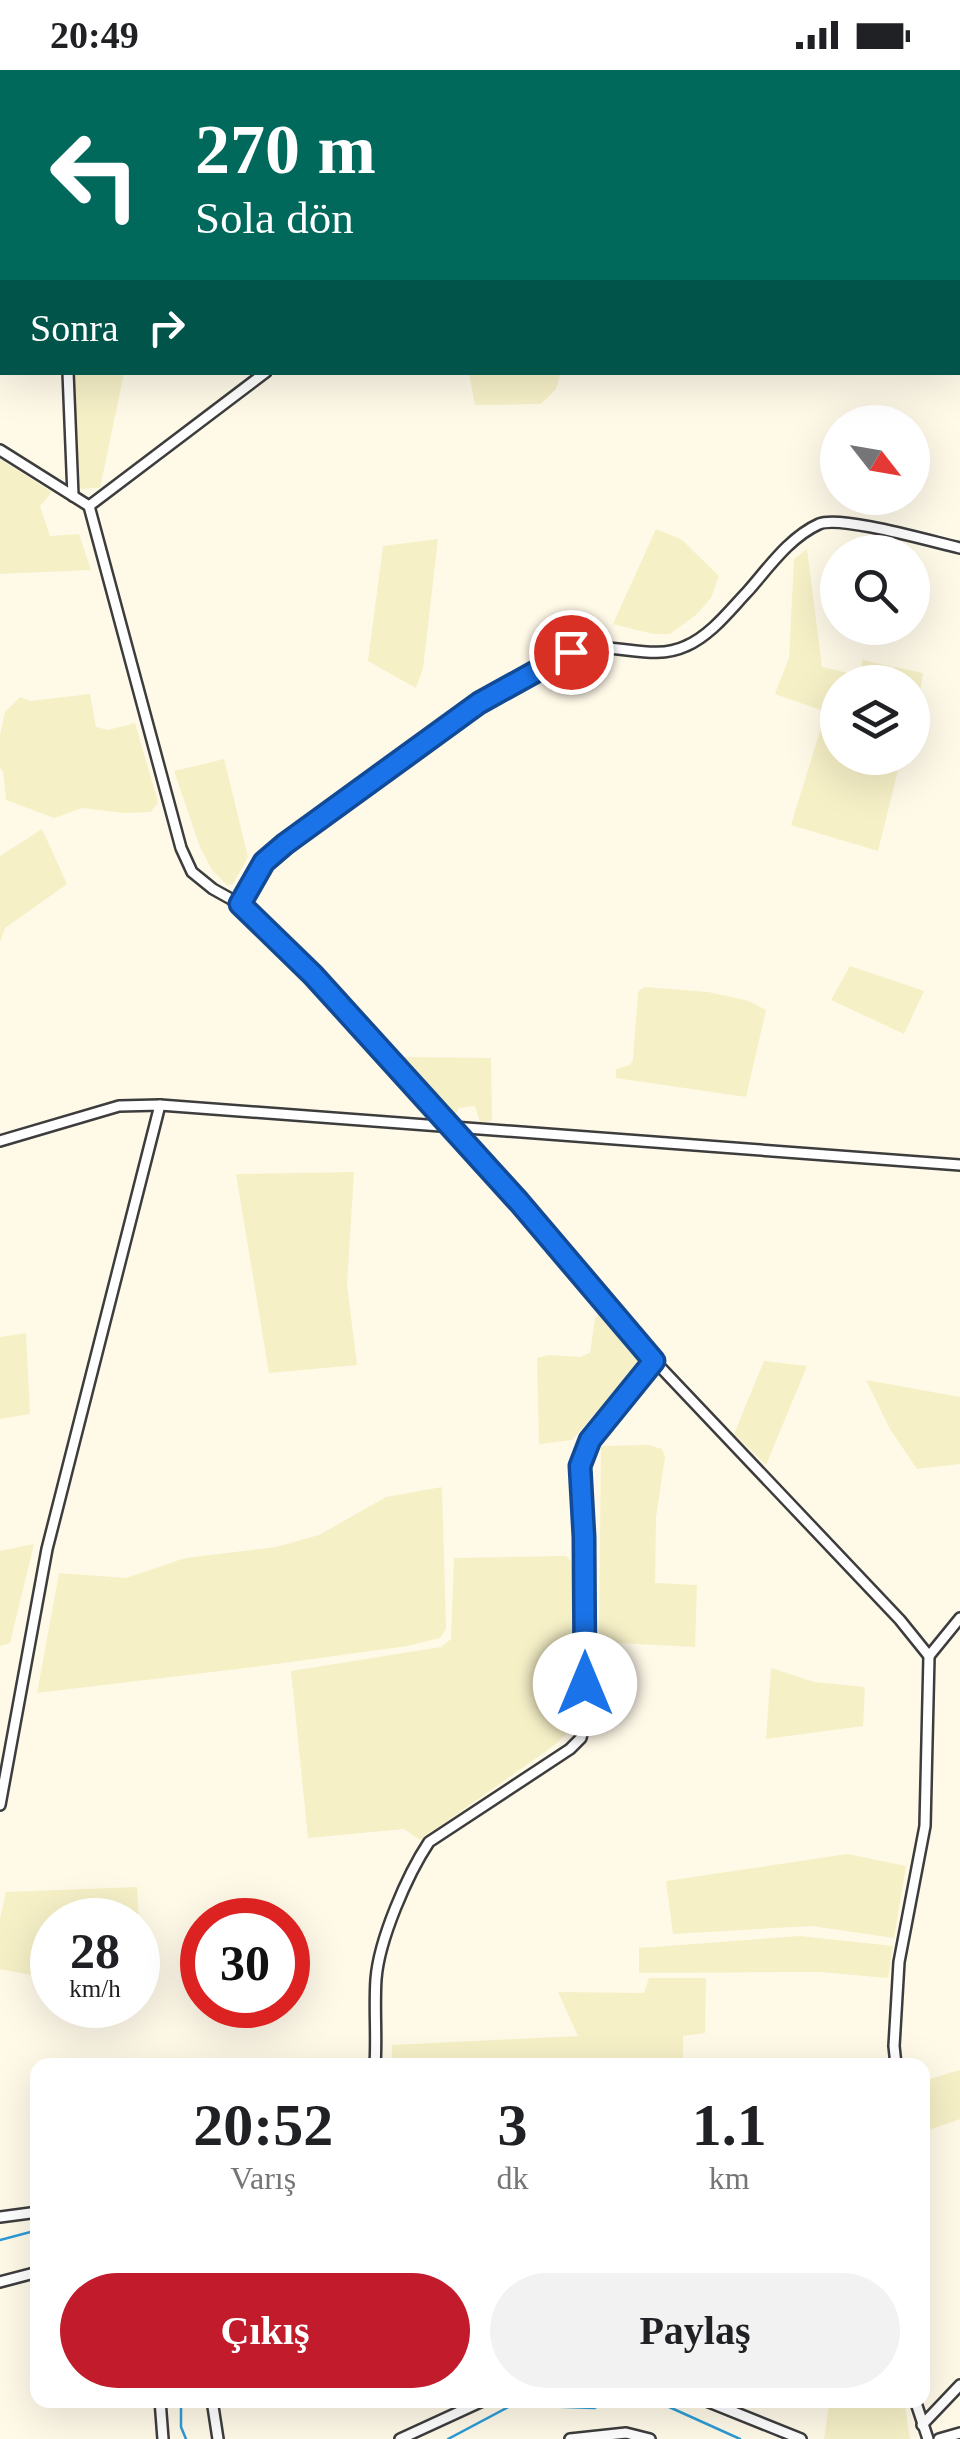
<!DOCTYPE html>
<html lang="tr">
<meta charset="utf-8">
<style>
:root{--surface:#fff;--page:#f2f2f2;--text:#202124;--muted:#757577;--accent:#c21b2c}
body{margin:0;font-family:Georgia,serif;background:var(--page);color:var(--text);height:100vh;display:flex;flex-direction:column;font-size:38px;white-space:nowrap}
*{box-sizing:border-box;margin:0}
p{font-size:32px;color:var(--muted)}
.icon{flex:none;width:55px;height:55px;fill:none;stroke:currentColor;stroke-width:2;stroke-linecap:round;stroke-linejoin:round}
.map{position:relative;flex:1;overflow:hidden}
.side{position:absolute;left:30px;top:1988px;width:900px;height:350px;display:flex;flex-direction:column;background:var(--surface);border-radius:20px;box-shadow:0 10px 40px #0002}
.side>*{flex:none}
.banner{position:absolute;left:0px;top:0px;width:960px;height:305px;box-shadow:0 10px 40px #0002;background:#00695c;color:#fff;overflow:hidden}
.needle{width:65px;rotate:121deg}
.tools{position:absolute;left:820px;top:335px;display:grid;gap:20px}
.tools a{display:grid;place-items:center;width:110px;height:110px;border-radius:50%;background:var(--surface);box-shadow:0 10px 40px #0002;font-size:50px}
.speed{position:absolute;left:30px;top:1828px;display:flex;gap:20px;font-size:50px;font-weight:700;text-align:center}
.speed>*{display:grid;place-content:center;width:130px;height:130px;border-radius:50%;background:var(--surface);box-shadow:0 10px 40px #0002;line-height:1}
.speed small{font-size:25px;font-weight:400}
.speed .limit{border:15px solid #d22;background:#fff;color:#111}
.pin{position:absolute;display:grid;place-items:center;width:85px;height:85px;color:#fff;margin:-42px;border:5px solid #fff;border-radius:50%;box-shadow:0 2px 10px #0007}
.me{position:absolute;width:110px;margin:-55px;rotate:0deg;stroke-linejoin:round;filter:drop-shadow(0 0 8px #0008)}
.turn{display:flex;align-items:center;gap:35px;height:210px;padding:0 30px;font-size:45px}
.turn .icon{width:130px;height:130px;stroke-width:2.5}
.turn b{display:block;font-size:70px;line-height:85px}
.then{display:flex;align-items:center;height:95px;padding:0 30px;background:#0003;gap:20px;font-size:38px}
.eta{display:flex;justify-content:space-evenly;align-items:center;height:170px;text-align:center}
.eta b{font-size:60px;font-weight:800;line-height:70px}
.action{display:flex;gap:20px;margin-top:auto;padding:20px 30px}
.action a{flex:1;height:115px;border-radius:60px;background:var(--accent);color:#fff;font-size:40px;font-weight:800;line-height:115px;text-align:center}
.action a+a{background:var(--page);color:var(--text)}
.status{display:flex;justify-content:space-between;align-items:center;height:70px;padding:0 50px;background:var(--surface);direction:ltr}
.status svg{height:28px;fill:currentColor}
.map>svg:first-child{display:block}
</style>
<div class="status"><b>20:49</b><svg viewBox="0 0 49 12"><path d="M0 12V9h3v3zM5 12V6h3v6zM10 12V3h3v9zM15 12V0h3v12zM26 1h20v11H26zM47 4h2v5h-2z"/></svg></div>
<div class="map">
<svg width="960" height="2369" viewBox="0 0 960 2369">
<rect width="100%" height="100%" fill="#fff9e8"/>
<!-- farmland -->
<g fill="#f6f0c7">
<polygon points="561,302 556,319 541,334 475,335 469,303"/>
<polygon points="74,303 124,303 100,418 75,419"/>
<polygon points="0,389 52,422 40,436 50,466 79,464 91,500 0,504"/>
<polygon points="656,459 681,469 719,506 711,528 697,544 670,564 653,564 613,554"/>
<polygon points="438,469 423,598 416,618 368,591 383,476"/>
<polygon points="807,479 822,597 861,606 862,590 923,603 913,672 912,612 838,612 838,688 901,688 878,781 791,755 826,642 775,624 789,588 794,489"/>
<polygon points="90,624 96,657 108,660 135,653 158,732 151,742 123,743 82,738 54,748 6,730 3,701 0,698 0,665 5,642 20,627 30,631"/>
<polygon points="224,689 248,787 233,814 227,815 212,800 200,777 174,701"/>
<polygon points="42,759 67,814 5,858 0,872 0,786"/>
<polygon points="850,896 924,921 904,964 831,930"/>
<polygon points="644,917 708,922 749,931 766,940 746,1027 616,1008 616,999 630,995 633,990 638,922"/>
<polygon points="401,987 491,988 492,1051 480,1052 475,1036 459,1038 453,1048"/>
<polygon points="354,1102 347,1215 357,1295 269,1303 236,1104"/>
<polygon points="600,1241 643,1289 572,1370 539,1374 537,1288 549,1285 580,1287 590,1283 595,1249"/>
<polygon points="26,1263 30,1344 0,1349 0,1267"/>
<polygon points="764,1291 807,1296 766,1395 734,1364"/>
<polygon points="866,1310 960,1327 960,1394 917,1399 890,1359"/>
<polygon points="648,1375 662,1379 665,1387 656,1447 655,1513 697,1515 695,1577 599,1572 601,1376"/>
<polygon points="442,1417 446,1559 440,1568 407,1576 254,1597 37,1623 59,1503 126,1508 185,1488 276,1477 319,1465 386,1427"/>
<polygon points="34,1474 10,1573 0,1576 0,1481"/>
<polygon points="566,1486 574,1494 575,1656 552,1677 420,1770 404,1759 308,1768 291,1601 441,1577 451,1569 454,1488"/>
<polygon points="771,1598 814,1612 865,1617 863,1656 766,1669"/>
<polygon points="847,1784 906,1796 894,1868 811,1856 673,1864 666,1811"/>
<polygon points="137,1817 141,1898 139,1926 138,1850 52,1850 52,1909 0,1899 0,1849 6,1822"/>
<polygon points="800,1866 893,1876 888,1908 820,1902 639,1903 639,1878"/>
<polygon points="649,1908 706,1908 705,1963 683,1966 683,1995 392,1995 392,1975 578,1966 558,1922 644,1923"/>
<polygon points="960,2000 960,2049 923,2062 923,2011"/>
<polygon points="830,2330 904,2330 910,2369 824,2369"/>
</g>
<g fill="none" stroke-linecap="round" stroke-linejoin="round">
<!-- stream -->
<g stroke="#2c9bd5" stroke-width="2.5">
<polyline points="0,2170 38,2160"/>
<polyline points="181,2330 181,2357 186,2369"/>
<polyline points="635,2330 658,2332 740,2369"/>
<polyline points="448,2369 512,2335 594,2338 611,2330"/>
</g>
<!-- minor casing -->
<g stroke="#3d3d3d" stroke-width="14">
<g id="minor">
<polyline points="46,2 46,0"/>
<polyline points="668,2 671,0"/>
<polyline points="68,302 73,426"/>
<polyline points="0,380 89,436 181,778 192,802 213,819 240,834 313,905 519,1131 628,1263 900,1550 929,1586 925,1756 899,1892 894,1976 896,1995"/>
<polyline points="89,436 266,302"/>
<path d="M240 834 264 792 285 774C375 709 467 630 568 584 606 566 648 594 686 576 711 565 729 541 748 521 769 497 790 467 819 454 841 445 933 472 960 478"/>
<polyline points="0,1071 119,1036 160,1035 960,1095"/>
<polyline points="929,1586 960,1548"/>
<polyline points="0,1735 47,1479 160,1035"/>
<path d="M375 1995C377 1967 374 1938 376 1909 379 1870 407 1805 429 1772L570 1679 581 1668 585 1651V1467L580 1396 590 1371 654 1291"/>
<polyline points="0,2147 38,2142"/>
<polyline points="0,2212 38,2202"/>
<polyline points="160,2330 163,2369"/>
<polyline points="212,2330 218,2369"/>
<polyline points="704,2330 801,2369"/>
<polyline points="915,2330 928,2369"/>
<polyline points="922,2355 960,2315"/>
<polyline points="400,2369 485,2330"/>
<polyline points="570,2369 626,2363 650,2369"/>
<polyline points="939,2369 960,2363"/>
</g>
</g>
<!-- minor -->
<use href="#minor" stroke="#fff" stroke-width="9"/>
</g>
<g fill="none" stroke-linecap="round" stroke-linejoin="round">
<!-- route casing -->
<g stroke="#114b97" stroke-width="25">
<polyline id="route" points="571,582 479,633 285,774 264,792 240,834 313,905 519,1132 654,1291 590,1370 580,1396 584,1467 585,1614"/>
</g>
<!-- route -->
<use href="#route" stroke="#1a73e8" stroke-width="18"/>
</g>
</svg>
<div class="tools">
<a><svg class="needle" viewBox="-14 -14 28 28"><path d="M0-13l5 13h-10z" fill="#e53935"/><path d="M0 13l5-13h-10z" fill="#757577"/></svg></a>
<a><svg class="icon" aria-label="search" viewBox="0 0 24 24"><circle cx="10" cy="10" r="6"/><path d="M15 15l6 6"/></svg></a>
<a><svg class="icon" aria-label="layers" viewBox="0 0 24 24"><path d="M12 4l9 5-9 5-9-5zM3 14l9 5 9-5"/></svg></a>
</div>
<div class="speed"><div>28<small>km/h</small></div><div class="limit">30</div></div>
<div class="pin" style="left:571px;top:582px;background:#d93025"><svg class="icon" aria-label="arrive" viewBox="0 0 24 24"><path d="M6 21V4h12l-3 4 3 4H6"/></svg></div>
<svg class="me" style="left:585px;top:1614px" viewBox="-20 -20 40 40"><circle r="19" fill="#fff"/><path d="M0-13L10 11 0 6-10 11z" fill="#1a73e8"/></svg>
<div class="banner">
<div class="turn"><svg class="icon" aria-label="left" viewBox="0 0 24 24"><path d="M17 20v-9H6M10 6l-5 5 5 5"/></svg><div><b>270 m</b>Sola dön</div></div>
<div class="then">Sonra<svg class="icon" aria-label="right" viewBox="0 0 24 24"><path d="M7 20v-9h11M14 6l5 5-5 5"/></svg></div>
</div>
<section class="side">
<div class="eta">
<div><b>20:52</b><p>Varış</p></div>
<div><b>3</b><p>dk</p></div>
<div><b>1.1</b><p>km</p></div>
</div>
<div class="action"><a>Çıkış</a><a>Paylaş</a></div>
</section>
</div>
